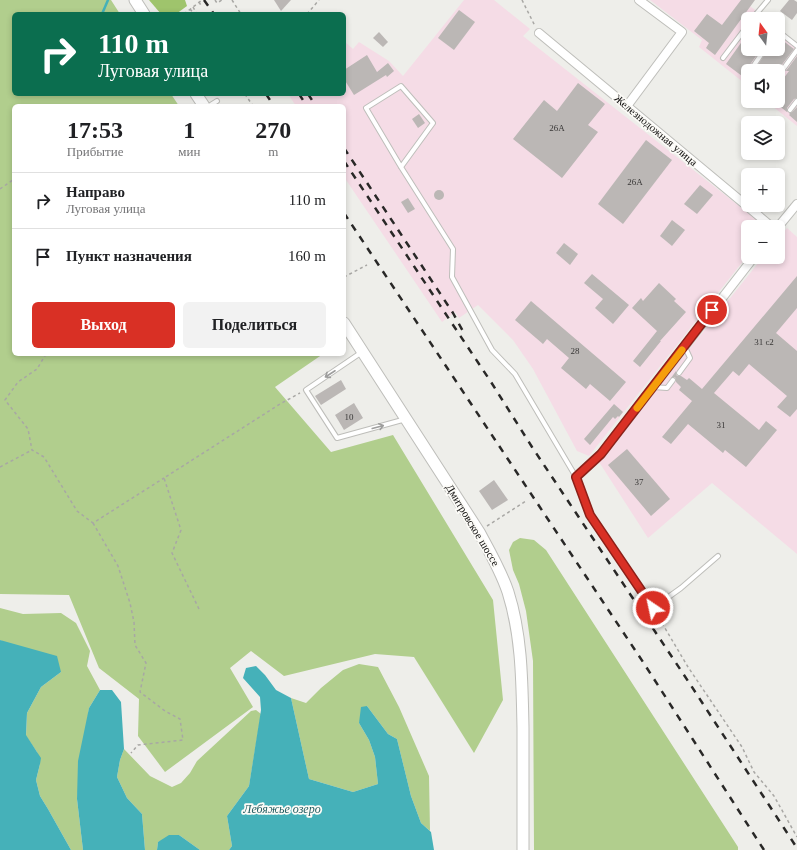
<!DOCTYPE html>
<html lang="ru">
<meta charset="utf-8">
<style>
:root{--surface:#fff;--page:#f2f2f2;--text:#202124;--muted:#757577;--line:#e0e0e0;--accent:#d93025}
body{margin:0;font-family:Georgia,serif;background:var(--page);color:var(--text);height:100vh;display:flex;flex-direction:column;font-size:15px;white-space:nowrap}
*{box-sizing:border-box;margin:0}
p{font-size:13px;color:var(--muted)}
.icon{flex:none;width:22px;height:22px;fill:none;stroke:currentColor;stroke-width:2;stroke-linecap:round;stroke-linejoin:round}
.map{position:relative;flex:1;overflow:hidden}
.sheet{position:absolute;left:12px;top:104px;width:334px;height:252px;display:flex;flex-direction:column;background:var(--surface);border-radius:6px;box-shadow:0 2px 6px #0003}
.sheet>*{flex:none}
.top-card{position:absolute;left:12px;top:12px;width:334px;height:84px;border-radius:6px;box-shadow:0 2px 6px #0003;background:#0b6e4f;color:#fff;overflow:hidden}
.needle{width:26px;rotate:345deg}
.tools{position:absolute;left:741px;top:12px;display:grid;gap:8px}
.tools a{display:grid;place-items:center;width:44px;height:44px;border-radius:6px;background:var(--surface);box-shadow:0 2px 6px #0003;font-size:20px}
.pin{position:absolute;display:grid;place-items:center;width:34px;height:34px;color:#fff;margin:-17px;border:2px solid #fff;border-radius:50%;box-shadow:0 1px 4px #0007}
.me{position:absolute;width:44px;margin:-22px;rotate:326deg;stroke-linejoin:round;filter:drop-shadow(0 0 3px #0008)}
.turn{display:flex;align-items:center;gap:14px;height:84px;padding:0 20px;font-size:18px}
.turn .icon{width:52px;height:52px;stroke-width:2.5}
.turn b{display:block;font-size:28px;line-height:34px}
.eta{display:flex;justify-content:space-evenly;align-items:center;height:68px;text-align:center}
.eta b{font-size:24px;font-weight:700;line-height:28px}
.primary-button{display:flex;gap:8px;margin-top:auto;padding:8px 20px}
.primary-button a{flex:1;height:46px;border-radius:6px;background:var(--accent);color:#fff;font-size:16px;font-weight:700;line-height:46px;text-align:center}
.primary-button a+a{background:var(--page);color:var(--text)}
ul{padding:0;list-style:none}
li{display:flex;align-items:center;gap:12px;height:56px;padding:0 20px;border-top:1px solid var(--line)}
li div{flex:1}
li b{display:block;font-size:15px}
li em{font-style:normal}
.map>svg:first-child{display:block}
</style>
<div class="map">
<svg width="797" height="850" viewBox="0 0 797 850">
<rect width="100%" height="100%" fill="#eeeeea"/>
<!-- industrial -->
<g fill="#f5dce6">
<polygon points="464,0 494,0 530,29 523,36 762,224 763,227 748,227 748,255 589,456 577,451 533,369 513,340 478,305 459,318 455,312 442,322 344,177 344,106 296,106 288,94 344,94 344,41 353,49 359,42 389,61 403,76"/>
<polygon points="650,0 742,0 767,19 748,19 748,49 778,49 778,28 797,43 797,126 766,101 778,101 778,71 748,71 748,86 699,47 702,40"/>
<polygon points="787,228 797,237 797,554 712,483 648,538 599,462 763,257 778,257 778,239"/>
</g>
<!-- green -->
<g fill="#b1ce8d">
<polygon points="0,0 111,0 120,14 14,14 14,94 171,94 179,106 14,106 14,354 323,354 275,387 331,452 393,435 493,600 503,700 474,753 414,657 375,654 284,676 251,651 230,668 253,707 165,772 138,736 139,699 99,668 69,595 0,594"/>
<polygon points="520,538 534,540 546,550 738,847 738,850 534,850 533,661 526,611 519,584 513,570 509,550 513,542"/>
<polygon points="0,608 23,614 61,613 76,623 90,651 87,666 100,690 89,708 77,799 83,850 71,850 48,809 40,796 36,780 40,764 37,752 26,736 27,713 41,687 61,672 0,640"/>
<polygon points="359,664 378,667 399,707 429,776 430,831 421,823 411,796 397,739 388,734 367,706 359,723 369,740 375,757 378,784 353,792 309,779 291,698 306,703 321,688 343,670"/>
<polygon points="256,710 261,714 249,786 227,816 232,846 229,850 200,850 179,835 158,842 157,850 145,850 142,814 127,798 117,777 120,760 124,749 150,776 172,787 181,783 190,773 197,761 251,711"/>
</g>
<!-- forest -->
<polygon fill="#9fc46c" points="149,0 185,0 187,6 176,14 161,14"/>
<!-- water -->
<g fill="#45b1b9">
<polygon points="0,640 57,656 61,672 41,687 27,713 26,735 37,752 41,758 40,764 36,780 40,796 48,809 71,850 0,850"/>
<polygon points="256,666 265,675 276,690 291,698 309,779 353,792 378,784 375,757 369,740 359,723 361,707 367,706 388,734 397,739 411,796 421,823 431,832 434,850 229,850 232,846 227,816 249,786 261,710 260,697 243,678 246,668"/>
<polygon points="100,690 112,690 121,702 124,749 120,760 117,777 127,798 142,814 145,850 83,850 77,799 78,761 89,708"/>
<polygon points="169,835 179,835 200,850 157,850 158,842"/>
</g>
<g fill="none" stroke-linecap="round" stroke-linejoin="round">
<!-- stream -->
<polyline stroke="#45b1b9" stroke-width="2.5" points="102,14 108,0"/>
</g>
<!-- building -->
<g fill="#bbb7b5">
<polygon points="274,0 291,0 281,11"/>
<polygon points="741,0 755,0 715,55 706,48 709,43 694,31 707,14 722,25"/>
<polygon points="789,0 794,0 797,2 797,13 792,20 780,11"/>
<polygon points="459,10 475,22 454,50 438,38"/>
<polygon points="379,32 388,42 383,47 373,38"/>
<polygon points="748,33 748,49 761,49 742,76 726,64"/>
<polygon points="778,37 794,49 777,71 754,71 768,49 778,49"/>
<polygon points="367,55 377,72 388,63 394,71 387,77 386,75 354,95 344,79 344,70"/>
<polygon points="797,56 797,98 794,99 787,108 787,112 778,105 778,86 789,71 786,71"/>
<polygon points="578,83 605,104 588,125 598,132 562,178 513,139 544,100 557,111"/>
<polygon points="797,107 797,122 789,115 790,114 789,113 792,112"/>
<polygon points="419,114 425,123 418,128 412,119"/>
<polygon points="646,140 672,160 623,224 598,204"/>
<polygon points="700,185 713,195 697,214 684,204"/>
<circle cx="439" cy="195" r="5"/>
<polygon points="408,198 415,209 408,213 401,202"/>
<polygon points="672,220 685,230 672,246 660,236"/>
<polygon points="564,243 578,254 570,265 556,253"/>
<polygon points="592,274 629,305 613,324 595,308 603,299 584,283"/>
<polygon points="797,276 797,308 776,333 797,351 797,409 790,417 777,407 787,396 749,364 739,376 733,371 714,393 759,430 766,421 777,430 746,467 725,450 723,453 688,424 671,444 662,437 692,401 679,390 681,387 676,382 676,380 675,377 673,377 671,378 676,371 676,374 677,376 681,376 687,380 689,378 702,389"/>
<polygon points="659,283 676,299 674,301 686,312 660,341 661,341 640,367 633,361 657,331 632,308 641,298 643,301"/>
<polygon points="531,301 626,382 610,401 590,384 586,389 561,368 569,358 547,339 543,344 515,320"/>
<polygon points="341,380 346,389 321,405 315,396"/>
<polygon points="354,403 363,418 344,430 335,415"/>
<polygon points="614,404 623,412 619,417 618,416 615,419 613,417 590,445 584,439"/>
<polygon points="627,449 670,499 651,516 608,465"/>
<polygon points="494,480 508,500 492,510 479,491"/>
</g>
<g fill="none" stroke-linecap="round" stroke-linejoin="round">
<!-- lane casing -->
<g stroke="#bebeba" stroke-width="6">
<g id="lane">
<polyline points="756,14 763,19"/>
<polyline points="752,19 768,0"/>
<polyline points="778,31 797,46"/>
<polyline points="723,58 748,25"/>
<polyline points="750,71 765,49"/>
<polyline points="778,76 797,50"/>
<polyline points="745,77 748,73"/>
<polyline points="209,106 217,101"/>
<polyline points="790,110 797,101"/>
<polyline points="401,167 433,123 401,86 366,108 401,167 453,249 452,277 492,350 515,374 576,477 590,515 653,608 681,588 718,556"/>
<polyline points="362,352 306,390 337,438 406,419"/>
<polyline points="679,373 690,358 685,347"/>
<polyline points="653,387 667,388 673,380"/>
</g>
</g>
<!-- street casing -->
<g stroke="#bebeba" stroke-width="10">
<g id="street">
<polyline points="539,33 627,106 772,227"/>
<polyline points="627,106 682,32 639,0"/>
<polyline points="778,227 797,204"/>
<polyline points="576,477 601,454 754,257"/>
</g>
</g>
<!-- secondary casing -->
<g stroke="#bebeba" stroke-width="13">
<g id="secondary">
<polyline points="135,0 144,14"/>
<polyline points="196,94 204,106"/>
<path d="M344 323 479 532C490 552 501 571 508 592 522 636 522 682 523 728 523 769 523 809 523 850"/>
</g>
</g>
<!-- path -->
<g stroke="#a8a7a4" stroke-width="1.5" stroke-dasharray="3 3" stroke-linecap="butt">
<polyline points="215,0 217,3 222,0"/>
<polyline points="232,0 241,14"/>
<polyline points="522,0 535,26"/>
<polyline points="199,2 202,7"/>
<polyline points="193,7 197,14"/>
<polyline points="190,9 194,14"/>
<polyline points="184,14 202,0"/>
<polyline points="307,14 319,0"/>
<polyline points="245,94 253,106"/>
<polyline points="0,189 14,179"/>
<polyline points="344,277 367,265"/>
<polyline points="46,354 37,369 18,382 5,400 28,429 32,450 44,457 77,511 93,523 164,478"/>
<polyline points="0,467 32,450"/>
<polyline points="93,523 118,566 130,603 134,622 135,645 146,663 140,692 165,711 180,719 183,740 138,745 131,753"/>
<polyline points="487,526 526,501"/>
<polyline points="199,609 172,553 181,530 164,478 280,404 300,393"/>
<polyline points="656,613 688,667 742,747 754,772 774,796 797,837"/>
</g>
<!-- lane -->
<use href="#lane" stroke="#fff" stroke-width="4"/>
<!-- street -->
<use href="#street" stroke="#fff" stroke-width="8"/>
<!-- secondary -->
<use href="#secondary" stroke="#fff" stroke-width="11"/>
<!-- rail -->
<g stroke="#292827" stroke-width="2.5" stroke-dasharray="7 7" stroke-linecap="butt">
<polyline points="204,0 214,14"/>
<polyline points="266,94 274,106"/>
<polyline points="299,94 307,106"/>
<polyline points="308,94 316,106"/>
<polyline points="344,148 453,313 465,335"/>
<polyline points="344,161 491,382 532,447 690,684 797,848"/>
<polyline points="344,213 643,662 764,850"/>
</g>
</g>
<!-- one-way arrows -->
<defs><path id="oneway-shaft" d="M-6 0H5M1.5-3L5.5 0L1.5 3" fill="none" stroke-width="1.6" stroke-linecap="round" stroke-linejoin="round"/></defs>
<g stroke="#9e9e9d">
<use href="#oneway-shaft" transform="translate(330 374) rotate(147)"/>
<use href="#oneway-shaft" transform="translate(378 427) rotate(-15)"/>
</g>
<g fill="none" stroke-linecap="round" stroke-linejoin="round">
<!-- route casing -->
<g stroke="#8d1f18" stroke-width="10">
<polyline id="route" points="653,608 590,515 576,477 601,454 712,310"/>
</g>
<!-- route -->
<use href="#route" stroke="#d93025" stroke-width="7"/>
<!-- slow -->
<polyline stroke="#f59e0b" stroke-width="7" points="637,408 682,350"/>
</g>
<g text-anchor="middle" stroke-width="3.5" stroke-linejoin="round" paint-order="stroke">
<!-- number labels -->
<g font-size="9" fill="#383736">
<text x="557" y="131">26А</text>
<text x="635" y="185">26А</text>
<text x="764" y="345">31 с2</text>
<text x="575" y="354">28</text>
<text x="349" y="420">10</text>
<text x="721" y="428">31</text>
<text x="639" y="485">37</text>
</g>
<!-- street labels -->
<g font-size="11" fill="#0d0c0b" stroke="#fcfbf7">
<text transform="translate(656 130) rotate(40)" y="4">Железнодожная улица</text>
<text transform="translate(473 525) rotate(59)" y="4">Дмитровское шоссе</text>
</g>
<!-- water labels -->
<g font-size="12" font-style="italic" fill="#225d61" stroke="#fcfbf7">
<text x="282" y="813">Лебяжье озеро</text>
</g>
</g>
</svg>
<div class="tools">
<a><svg class="needle" viewBox="-14 -14 28 28"><path d="M0-13l5 13h-10z" fill="#e53935"/><path d="M0 13l5-13h-10z" fill="#757577"/></svg></a>
<a><svg class="icon" aria-label="sound" viewBox="0 0 24 24"><path d="M4 9h4l5-4v14l-5-4H4zM17 9q2 3 0 6"/></svg></a>
<a><svg class="icon" aria-label="layers" viewBox="0 0 24 24"><path d="M12 4l9 5-9 5-9-5zM3 14l9 5 9-5"/></svg></a>
<a>+</a>
<a>−</a>
</div>
<div class="pin" style="left:712px;top:310px;background:#d93025"><svg class="icon" aria-label="arrive" viewBox="0 0 24 24"><path d="M6 21V4h12l-3 4 3 4H6"/></svg></div>
<svg class="me" style="left:653px;top:608px" viewBox="-20 -20 40 40"><circle r="17" fill="#d93025" stroke="#fff" stroke-width="3"/><path d="M0-11L8 9 0 5-8 9z" fill="#fff"/></svg>
<div class="top-card">
<div class="turn"><svg class="icon" aria-label="right" viewBox="0 0 24 24"><path d="M7 20v-9h11M14 6l5 5-5 5"/></svg><div><b>110 m</b>Луговая улица</div></div>
</div>
<section class="sheet">
<div class="eta">
<div><b>17:53</b><p>Прибытие</p></div>
<div><b>1</b><p>мин</p></div>
<div><b>270</b><p>m</p></div>
</div>
<ul>
<li><svg class="icon" aria-label="right" viewBox="0 0 24 24"><path d="M7 20v-9h11M14 6l5 5-5 5"/></svg><div><b>Направо</b><p>Луговая улица</p></div><em>110 m</em></li>
<li><svg class="icon" aria-label="arrive" viewBox="0 0 24 24"><path d="M6 21V4h12l-3 4 3 4H6"/></svg><div><b>Пункт назначения</b></div><em>160 m</em></li>
</ul>
<div class="primary-button"><a>Выход</a><a>Поделиться</a></div>
</section>
</div>
